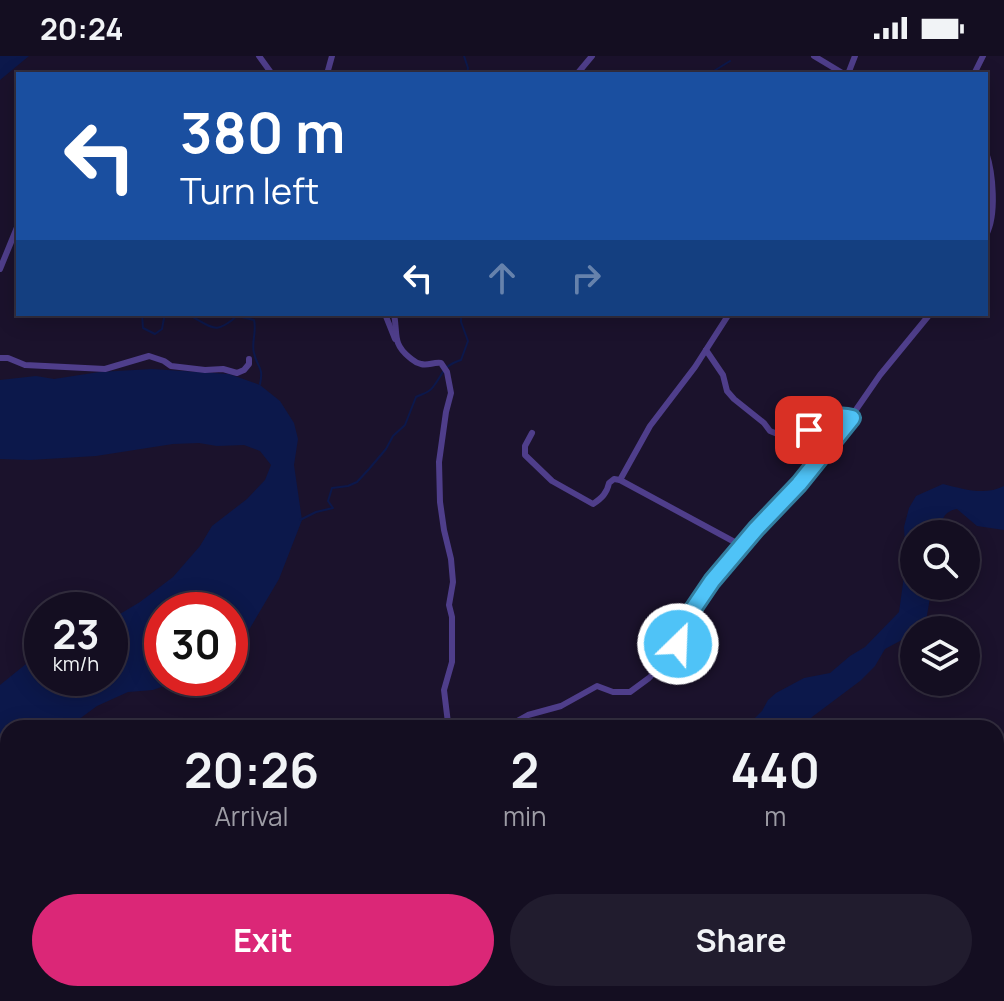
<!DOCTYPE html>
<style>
:root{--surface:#140e21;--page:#211c2e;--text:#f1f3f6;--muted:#9d9ca5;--line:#332e3f;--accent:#db2777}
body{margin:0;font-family:Manrope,sans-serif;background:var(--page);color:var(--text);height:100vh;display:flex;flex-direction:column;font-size:30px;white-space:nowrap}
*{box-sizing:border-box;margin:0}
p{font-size:26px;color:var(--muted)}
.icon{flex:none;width:44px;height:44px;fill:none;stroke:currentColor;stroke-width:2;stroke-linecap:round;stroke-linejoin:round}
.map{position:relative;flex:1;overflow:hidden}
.drawer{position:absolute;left:0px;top:664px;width:1004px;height:282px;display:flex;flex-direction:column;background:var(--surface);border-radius:24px 24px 0 0;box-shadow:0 4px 20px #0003,0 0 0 2px var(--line)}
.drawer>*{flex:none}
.banner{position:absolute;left:16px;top:16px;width:972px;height:244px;border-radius:0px;box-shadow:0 4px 20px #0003,0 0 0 2px var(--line);background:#1a4fa0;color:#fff;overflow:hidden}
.tools{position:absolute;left:900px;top:464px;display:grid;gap:16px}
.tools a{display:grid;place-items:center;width:80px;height:80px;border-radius:50%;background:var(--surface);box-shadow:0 4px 20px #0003,0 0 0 2px var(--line);font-size:40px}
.speed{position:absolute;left:24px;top:536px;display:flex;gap:16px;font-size:40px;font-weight:700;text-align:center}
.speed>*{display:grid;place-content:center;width:104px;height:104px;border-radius:50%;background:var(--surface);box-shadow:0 4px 20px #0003,0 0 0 2px var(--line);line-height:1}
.speed small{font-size:20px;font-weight:400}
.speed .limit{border:12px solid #d22;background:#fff;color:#111}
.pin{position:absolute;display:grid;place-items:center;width:68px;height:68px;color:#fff;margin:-34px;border-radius:16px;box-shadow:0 4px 12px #0006}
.me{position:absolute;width:88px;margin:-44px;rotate:24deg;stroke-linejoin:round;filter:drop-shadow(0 0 6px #0008)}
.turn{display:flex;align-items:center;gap:28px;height:168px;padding:0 32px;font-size:36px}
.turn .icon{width:104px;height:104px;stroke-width:2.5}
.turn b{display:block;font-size:56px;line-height:68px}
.lanes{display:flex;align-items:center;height:76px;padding:0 32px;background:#0003;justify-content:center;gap:40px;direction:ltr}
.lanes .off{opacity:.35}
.eta{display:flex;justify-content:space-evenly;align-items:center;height:136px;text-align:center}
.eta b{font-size:48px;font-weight:700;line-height:56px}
.button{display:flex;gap:16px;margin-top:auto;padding:16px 32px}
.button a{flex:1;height:92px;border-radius:48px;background:var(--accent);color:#fff;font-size:32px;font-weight:700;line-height:92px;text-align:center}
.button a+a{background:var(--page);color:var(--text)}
.status{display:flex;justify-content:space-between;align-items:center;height:56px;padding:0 40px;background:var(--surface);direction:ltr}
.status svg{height:22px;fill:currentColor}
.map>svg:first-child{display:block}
</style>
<div class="status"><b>20:24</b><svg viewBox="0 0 49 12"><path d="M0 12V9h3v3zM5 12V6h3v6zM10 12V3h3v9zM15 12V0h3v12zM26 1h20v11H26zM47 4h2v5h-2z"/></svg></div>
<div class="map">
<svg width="1004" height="945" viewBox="0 0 1004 945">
<rect width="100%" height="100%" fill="#1b122c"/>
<!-- water -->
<g fill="#0c184b">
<polygon points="0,0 29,0 0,24"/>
<polygon points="152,313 229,318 260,329 280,345 294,367 298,383 294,409 302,464 279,523 243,584 230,595 230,554 162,554 162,622 186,622 153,634 128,636 97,650 67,672 8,672 8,755 1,779 8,808 8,931 0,919 0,629 42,595 42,622 110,622 110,564 140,546 173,521 200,490 212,470 247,443 265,424 271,409 260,395 244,389 217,390 199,387 173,388 96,400 30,404 0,403 0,324 36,320 54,323 99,316"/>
<path d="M943 428C963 433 985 440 1004 430V474L977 470 957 453C944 455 940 465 940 478H914V530H932L926 565 916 574H914L911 579 885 593 875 610 860 625 812 661 802 672H745L762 655 768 644 776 637 804 622 830 617 850 600 865 591 899 556 906 506 904 471 909 452 916 440Z"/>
<polygon points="15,938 112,938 120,945 22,945"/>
</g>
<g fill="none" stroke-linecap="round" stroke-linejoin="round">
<!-- stream -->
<g stroke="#0c184b" stroke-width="2">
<polyline points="464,0 468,12 467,18"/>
<polyline points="709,18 730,5"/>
<polyline points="142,258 143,272 155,278 162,273 164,262 168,258"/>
<path d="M187 258C213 271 214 280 237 260L254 264C257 276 251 286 254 297 257 312 264 310 260 328"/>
<path d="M300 464 316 456 333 452 328 445 332 432 348 430 357 426 369 413 386 393 393 380 405 369 416 341C422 338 429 337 433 331 444 317 442 310 461 304L468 285 461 266V258"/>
</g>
<!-- river -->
<polyline stroke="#0c184b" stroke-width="9" points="535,945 542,938"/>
<!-- minor -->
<g stroke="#4f3e8b" stroke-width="6">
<polyline points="259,0 272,18"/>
<polyline points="814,0 844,18"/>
<polyline points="327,18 332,0"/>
<polyline points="577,18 592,0"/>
<polyline points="848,18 855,0"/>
<polyline points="974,18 983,0"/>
<path d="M986 96C993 117 997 159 986 179"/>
<polyline points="0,213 18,169"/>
<polyline points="385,258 395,283"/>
<path d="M394 258C398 278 392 287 409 301 414 305 415 307 421 308 428 310 433 306 441 307L447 316 451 337 446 356 439 406 440 446 444 474 451 503 453 526 449 549 452 561V606L444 634 448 667 450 672"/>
<polyline points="706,294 723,319 727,335 734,343 764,367 770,375 790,383 836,360 852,362"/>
<polyline points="0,302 8,302 25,309 105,313 149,300 164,305 171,310 205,314 223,313 237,317 244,314 249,308 249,303"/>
<path d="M532 377 525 390V399L552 425 593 448C602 442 607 437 609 427L614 423 620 424 650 370 695 311 729 258"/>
<polyline points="620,424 742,490"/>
<polyline points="505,672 528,659 561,650 597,630 613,636 630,636 649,622 671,600 691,556 712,525 833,387 880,319 930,258"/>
<polyline points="996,695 1004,689"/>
<polyline points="996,706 1003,712 996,724"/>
<polyline points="996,907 1004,911"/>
<polyline points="502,938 507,945"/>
</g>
</g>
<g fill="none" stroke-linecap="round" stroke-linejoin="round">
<!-- route casing -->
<g stroke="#337fa1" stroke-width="20">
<path id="route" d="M678 588 691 556 712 525 756 473 799 428 852 362C834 357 825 366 809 374"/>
</g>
<!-- route -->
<use href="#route" stroke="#4fc3f7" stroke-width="14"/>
</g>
</svg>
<div class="tools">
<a><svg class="icon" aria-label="search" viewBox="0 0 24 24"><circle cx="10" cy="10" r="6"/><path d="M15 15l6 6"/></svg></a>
<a><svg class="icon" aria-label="layers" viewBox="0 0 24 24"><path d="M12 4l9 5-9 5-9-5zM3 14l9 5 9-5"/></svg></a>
</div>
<div class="speed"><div>23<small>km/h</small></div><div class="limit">30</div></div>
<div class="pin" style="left:809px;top:374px;background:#d93025"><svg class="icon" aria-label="arrive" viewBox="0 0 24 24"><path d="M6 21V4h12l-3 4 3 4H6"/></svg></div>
<svg class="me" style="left:678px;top:588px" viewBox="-20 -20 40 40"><circle r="17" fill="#4fc3f7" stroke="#fff" stroke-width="3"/><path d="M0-11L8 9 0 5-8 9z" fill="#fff"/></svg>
<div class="banner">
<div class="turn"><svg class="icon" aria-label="left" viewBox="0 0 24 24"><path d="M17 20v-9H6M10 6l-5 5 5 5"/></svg><div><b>380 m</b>Turn left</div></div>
<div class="lanes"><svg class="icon" aria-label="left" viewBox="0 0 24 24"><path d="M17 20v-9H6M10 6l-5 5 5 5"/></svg><svg class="icon off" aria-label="ahead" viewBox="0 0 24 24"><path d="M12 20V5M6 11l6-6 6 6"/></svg><svg class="icon off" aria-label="right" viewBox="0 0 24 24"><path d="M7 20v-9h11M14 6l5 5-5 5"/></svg></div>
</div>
<section class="drawer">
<div class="eta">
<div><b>20:26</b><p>Arrival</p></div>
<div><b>2</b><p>min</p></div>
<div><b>440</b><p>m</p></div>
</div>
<div class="button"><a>Exit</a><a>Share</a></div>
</section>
</div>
